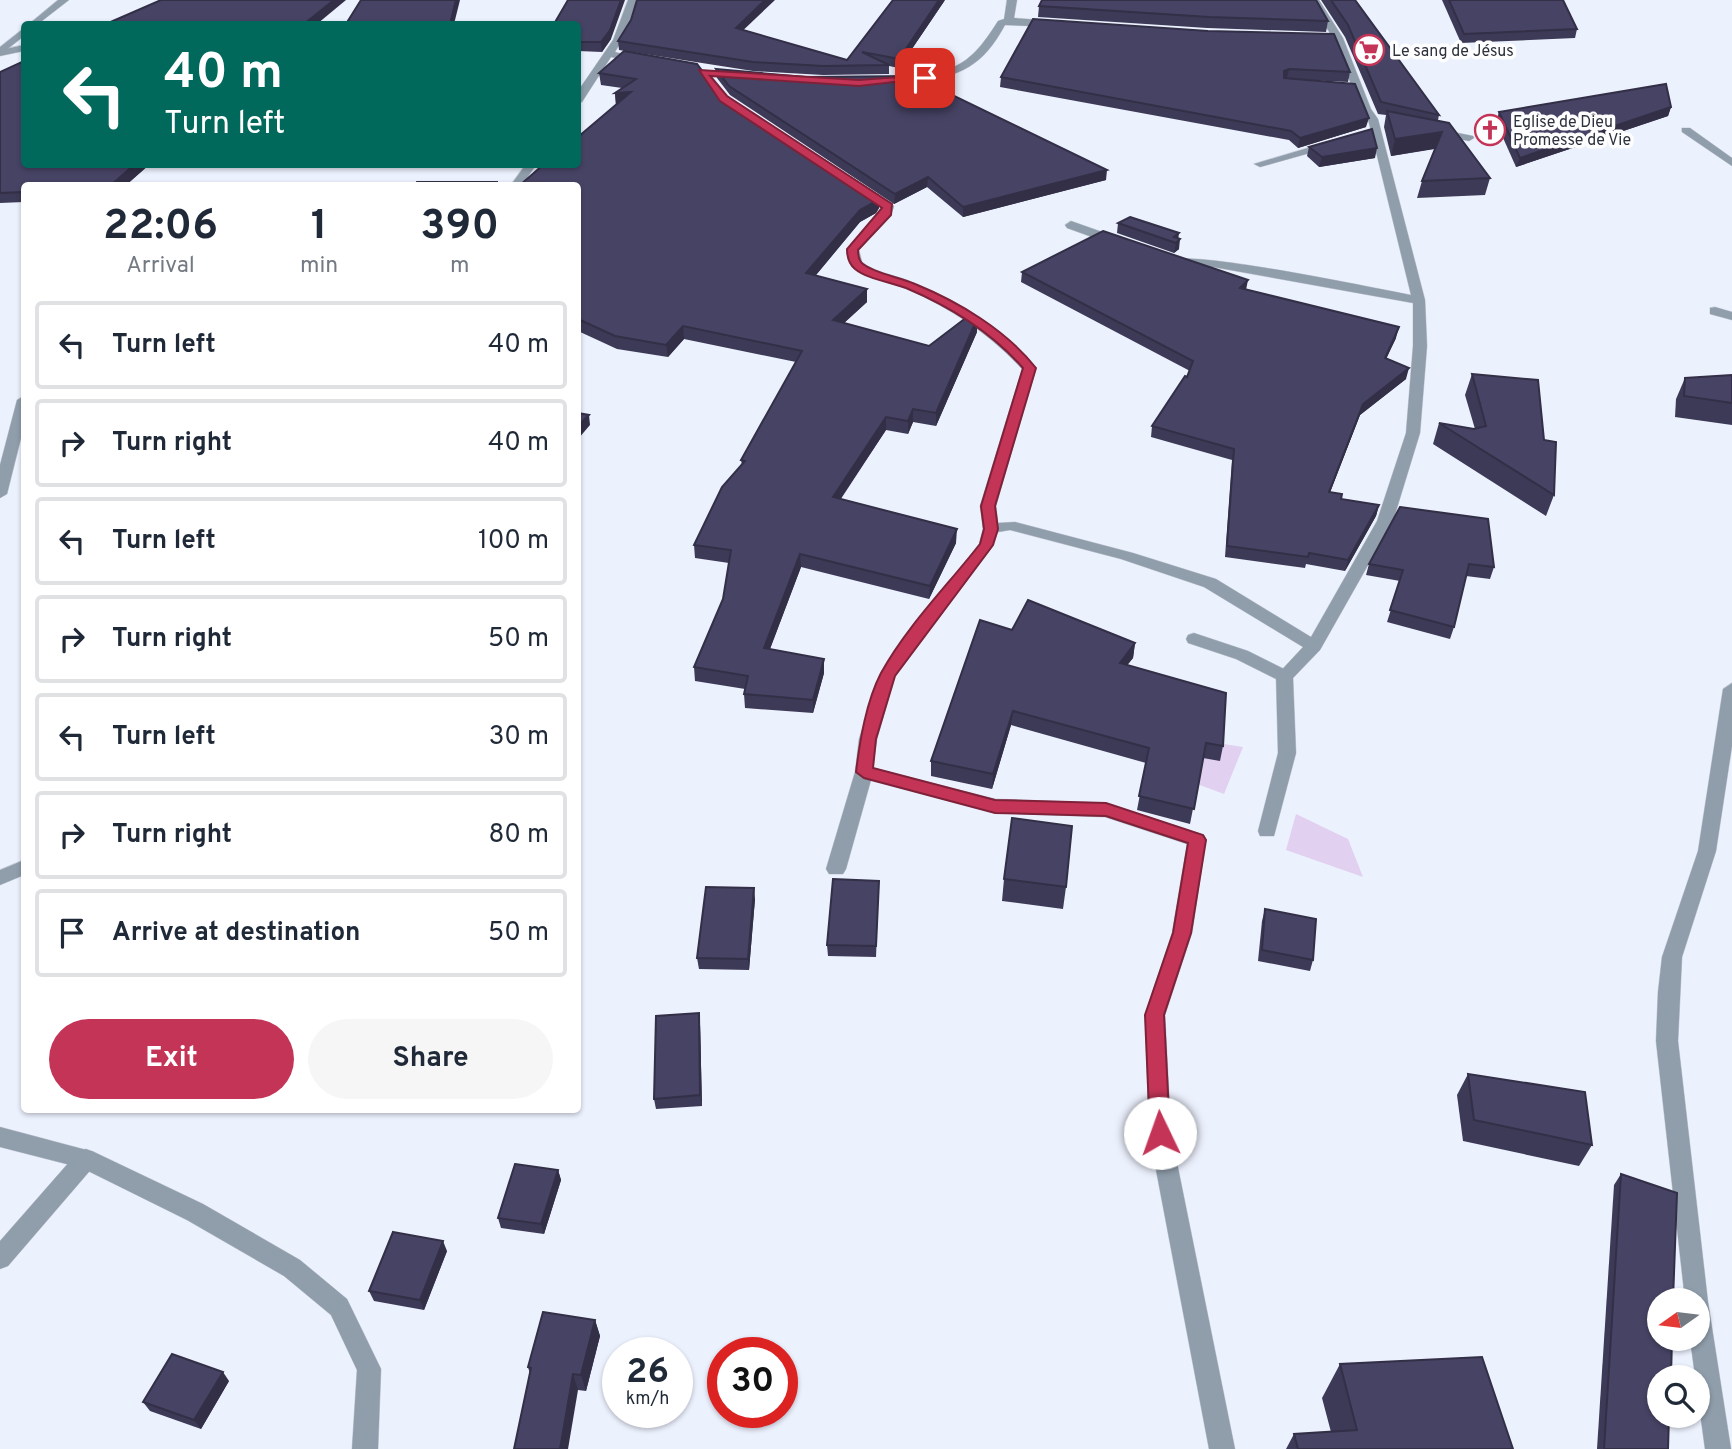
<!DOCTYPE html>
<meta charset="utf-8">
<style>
:root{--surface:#fff;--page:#f6f6f7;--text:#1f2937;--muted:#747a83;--line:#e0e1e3;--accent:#c43457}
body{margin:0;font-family:Overpass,sans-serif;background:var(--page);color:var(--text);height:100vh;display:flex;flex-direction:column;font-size:26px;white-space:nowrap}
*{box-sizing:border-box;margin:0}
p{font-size:23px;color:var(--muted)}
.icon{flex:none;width:38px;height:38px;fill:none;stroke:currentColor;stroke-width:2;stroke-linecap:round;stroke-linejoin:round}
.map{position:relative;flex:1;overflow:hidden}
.details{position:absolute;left:21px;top:182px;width:560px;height:931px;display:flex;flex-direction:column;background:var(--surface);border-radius:7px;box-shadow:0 2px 5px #0004}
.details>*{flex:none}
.guide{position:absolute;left:21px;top:21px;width:560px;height:147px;border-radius:7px;box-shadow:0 2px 5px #0004;background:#00695c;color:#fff;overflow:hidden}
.needle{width:46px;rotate:256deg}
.buttons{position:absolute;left:1647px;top:1288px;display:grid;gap:14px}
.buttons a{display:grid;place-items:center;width:63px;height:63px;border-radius:50%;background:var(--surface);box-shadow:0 2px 5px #0004;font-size:35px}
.speed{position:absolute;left:602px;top:1337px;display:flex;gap:14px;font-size:35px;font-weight:700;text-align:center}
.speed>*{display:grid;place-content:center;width:91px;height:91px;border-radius:50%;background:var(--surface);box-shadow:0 2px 5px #0004;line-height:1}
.speed small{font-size:18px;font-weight:400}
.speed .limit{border:10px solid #d22;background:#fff;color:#111}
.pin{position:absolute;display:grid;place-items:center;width:60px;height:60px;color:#fff;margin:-30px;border-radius:14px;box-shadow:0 4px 10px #0006}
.me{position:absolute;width:77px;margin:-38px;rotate:357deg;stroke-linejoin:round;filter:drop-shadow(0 0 5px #0008)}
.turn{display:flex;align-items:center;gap:24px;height:147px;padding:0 28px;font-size:32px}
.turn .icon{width:91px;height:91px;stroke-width:2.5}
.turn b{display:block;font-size:49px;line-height:60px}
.eta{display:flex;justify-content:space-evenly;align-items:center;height:119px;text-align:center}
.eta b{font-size:42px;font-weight:700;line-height:49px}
.primary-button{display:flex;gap:14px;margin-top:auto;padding:14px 28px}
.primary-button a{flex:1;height:80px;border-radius:42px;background:var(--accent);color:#fff;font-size:28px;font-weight:700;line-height:80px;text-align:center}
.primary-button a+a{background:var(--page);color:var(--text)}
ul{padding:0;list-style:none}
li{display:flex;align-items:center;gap:21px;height:88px;margin:0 14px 10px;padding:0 14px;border:4px solid var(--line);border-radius:7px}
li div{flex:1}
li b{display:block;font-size:26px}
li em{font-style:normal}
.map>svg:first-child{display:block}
</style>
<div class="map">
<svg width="1732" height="1449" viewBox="0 0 1732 1449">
<rect width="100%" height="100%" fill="#ecf1fe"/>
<!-- green -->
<g fill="#e1d0ef">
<polygon points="1172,736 1243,747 1224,794 1170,774"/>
<polygon points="1296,814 1348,839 1363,877 1286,850"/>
</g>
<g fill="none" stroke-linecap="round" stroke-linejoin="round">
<!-- service casing -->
<g stroke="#cacedb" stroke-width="1">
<g id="service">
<polygon points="24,45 24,51 0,56 0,50"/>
<polygon points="1715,307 1732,312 1732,320 1710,314 1710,308"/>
<polygon points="1194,633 1248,651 1290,672 1292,676 1290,680 1278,680 1236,659 1188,643 1186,639 1188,635"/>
<polygon points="86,1149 94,1152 97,1159 94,1166 8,1266 0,1269 0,1241 78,1152"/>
</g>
</g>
<!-- minor casing -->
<g stroke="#cacedb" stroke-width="1">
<g id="minor">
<polygon points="628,0 638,0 629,28 615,52 645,60 640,63 611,57 582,102 578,103 578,91 613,40"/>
<path d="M1007 0H1017L1014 18 1055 21 1060 24 1055 27 1005 25C983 66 960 77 915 82 906 82 895 85 888 80L893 77C950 73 967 71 998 21L1004 19Z"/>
<path d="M1309 0H1319L1343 38 1371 109 1378 119 1425 300 1427 346 1420 433 1393 521 1320 650 1293 678 1296 753 1274 836H1260L1258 831 1278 753 1276 676 1303 647 1204 587 1121 559 1010 530 998 532 991 548 895 676 877 739 873 768 995 799 1106 803 1204 835 1206 840 1192 933 1165 1015 1171 1133 1235 1449H1209L1149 1133 1145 1015 1172 933 1187 844 1105 817 995 813 871 780 846 869 843 874H829L826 869 855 772 859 739 879 676 979 544 983 529 980 506 1022 369C990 334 950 308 907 289 891 282 871 280 856 270 850 266 848 259 847 252L881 212 882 207 855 187V183L859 182 894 206 891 215 859 250 862 262C875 273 896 275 912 282 957 300 1005 329 1036 368L996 506 998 523 1015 522 1133 553 1216 579 1311 637 1377 521 1406 433 1413 346V303L1213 267 1174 265 1168 261C1185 248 1378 289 1411 295L1368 119 1361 110 1333 38Z"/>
<path d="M699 70H707L728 97 739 105V109C721 111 707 85 698 72Z"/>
<polygon points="1682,128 1690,128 1732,158 1732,166 1682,132"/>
<polygon points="1438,129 1473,136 1474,138 1469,141 1434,134 1434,130"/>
<polygon points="1331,141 1335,142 1335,146 1260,167 1254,164"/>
<polygon points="526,164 537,164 521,186 510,186"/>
<polygon points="1071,221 1122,239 1124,242 1114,245 1067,228 1065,225"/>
<polygon points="24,396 24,426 7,494 0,498 0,465 17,400"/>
<polygon points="1732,683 1732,746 1716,851 1682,957 1678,1041 1708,1302 1731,1449 1705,1449 1690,1339 1698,1339 1698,1300 1685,1300 1656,1041 1658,992 1662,957 1698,851 1723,689"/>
<polygon points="24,860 24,875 0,885 0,870"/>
<polygon points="0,1127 94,1152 203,1204 300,1260 347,1299 381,1369 378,1449 352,1449 357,1370 331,1315 284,1276 187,1220 82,1168 0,1147"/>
</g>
</g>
<!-- tertiary casing -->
<g stroke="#cacedb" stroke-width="1">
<g id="tertiary">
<polygon points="58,0 69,0 38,24 29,24"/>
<polygon points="24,28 24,36 0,55 0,47"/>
</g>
</g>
<!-- service -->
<use href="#service" fill="#909eac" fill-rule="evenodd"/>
<!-- minor -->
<use href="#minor" fill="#909eac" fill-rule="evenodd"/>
<!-- tertiary -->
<use href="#tertiary" fill="#909eac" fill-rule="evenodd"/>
</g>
<!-- wall -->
<g fill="#3d3a57">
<polygon points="945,0 899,68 889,66 889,74 823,75 753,71 619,50 618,41 743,30 847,60"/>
<polygon points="1321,0 1355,0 1439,115 1438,120 1490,178 1485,195 1417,198 1422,181 1435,149 1391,156 1384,127 1386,115 1378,114 1345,37"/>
<polygon points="1442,0 1563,0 1577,29 1575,38 1461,43"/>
<polygon points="1039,6 1328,21 1326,32 1207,28 1038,17"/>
<polygon points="1033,19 1350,72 1348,82 1287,79 1366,127 1298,148 1289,140 1000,87 1001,77"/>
<polygon points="578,24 611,39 602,52 578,51"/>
<polygon points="716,69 1106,180 963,217 927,187 894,204 730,95 717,78"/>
<polygon points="0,72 24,164 150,164 125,186 24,186 24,202 0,203"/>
<polygon points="599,73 718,92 879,196 879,208 876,213 860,222 815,276 867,302 844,323 929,346 977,332 936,426 913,422 908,434 886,430 840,499 956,543 929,599 801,567 770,649 824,659 824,673 813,713 745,708 744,694 745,689 695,681 694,667 723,599 729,563 695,558 694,545 742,465 741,460 796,362 684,339 668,357 617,349 578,331 578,186 616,105 615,93 622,88 601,85"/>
<polygon points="1671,107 1668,116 1516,167 1496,122 1499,112"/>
<polygon points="1309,147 1375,158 1319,167 1307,156"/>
<polygon points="1118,223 1178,238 1179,249 1174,253 1117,233"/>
<polygon points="1022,272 1246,289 1396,338 1386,358 1406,379 1360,415 1330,492 1341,499 1379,505 1376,516 1345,571 1306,564 1305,568 1225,557 1232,460 1151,437 1152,426 1187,377 1190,371 1021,282"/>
<polygon points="1472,374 1544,440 1554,495 1546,516 1433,444 1439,423 1475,429 1465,395"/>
<polygon points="1732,375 1732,425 1675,417 1676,399 1685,378"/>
<polygon points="1400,507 1494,567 1490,579 1466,576 1454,627 1450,639 1387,622 1400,581 1366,575 1369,564"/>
<polygon points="1012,630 1135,643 1133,658 1127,665 1223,746 1220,761 1203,758 1190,824 1137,810 1146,763 1011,725 992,789 931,776 931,761"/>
<polygon points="1004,879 1066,887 1063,909 1002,901"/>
<polygon points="879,881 876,957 828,956 827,945"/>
<polygon points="755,899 749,970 699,969 697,958"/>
<polygon points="1265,909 1313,960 1310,971 1258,961 1262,921"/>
<polygon points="700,1024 702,1106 656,1109 654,1099"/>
<polygon points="1468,1074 1592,1145 1579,1166 1463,1141 1457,1095"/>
<polygon points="558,1170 561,1180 544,1234 501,1228 498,1218"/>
<polygon points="1621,1174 1668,1449 1597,1449 1614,1185"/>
<polygon points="447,1251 424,1310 374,1301 369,1291"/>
<polygon points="595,1320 600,1336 586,1391 578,1390 530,1374 528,1367"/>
<polygon points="1340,1364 1513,1449 1286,1449 1294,1434 1331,1432 1322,1398"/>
<polygon points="229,1381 201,1429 150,1411 143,1402"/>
</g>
<!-- shaded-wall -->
<g fill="#322f47">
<polygon points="334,0 346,0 317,24 304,24"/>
<polygon points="456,0 460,0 454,24 450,24"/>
<polygon points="621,0 625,0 611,39 602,52 601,42"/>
<polygon points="765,0 775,0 736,37 736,28"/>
<polygon points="939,0 945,0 899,68 899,59"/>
<polygon points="1289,69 1287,78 1282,80 1284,71"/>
<polygon points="631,92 616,105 615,93"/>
<polygon points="1671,107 1668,116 1516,167 1520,158"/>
<polygon points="1369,118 1366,127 1298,148 1300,138"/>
<polygon points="1442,132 1438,148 1391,156 1395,139"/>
<polygon points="1377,148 1375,158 1319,167 1322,157"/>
<polygon points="135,164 150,164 125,186 110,186"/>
<polygon points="1107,170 1106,180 963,217 963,207"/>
<polygon points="928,177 927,187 894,204 895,194"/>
<polygon points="879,196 879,208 876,213 860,222 807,286 806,273 860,210"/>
<polygon points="1179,233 1178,241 1180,239 1179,249 1174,253 1176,243 1174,237"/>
<polygon points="1248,280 1246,290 1240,288"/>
<polygon points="867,289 867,302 833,333 833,320"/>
<polygon points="977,319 977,332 936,426 936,413"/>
<polygon points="683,326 684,339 668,357 666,345"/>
<polygon points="1399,327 1396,338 1382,368 1385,358"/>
<polygon points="1409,368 1406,379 1360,415 1326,503 1329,492 1363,404"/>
<polygon points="913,409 913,422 908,434 908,421"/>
<polygon points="589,415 590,425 578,439 578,426"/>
<polygon points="886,417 886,430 833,511 833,497"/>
<polygon points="1379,505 1376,516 1345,571 1348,560"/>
<polygon points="957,529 956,543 929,599 930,586"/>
<polygon points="800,554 801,567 765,662 764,648"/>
<polygon points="1135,643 1133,658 1117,678 1120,663"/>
<polygon points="824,659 824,673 813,713 813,700"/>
<polygon points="1013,711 1011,725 992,789 993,774"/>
<polygon points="754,888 755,899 749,970 748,959"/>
<polygon points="699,1013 700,1024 702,1106 700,1095"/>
<polygon points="558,1170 561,1180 544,1234 541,1224"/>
<polygon points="443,1241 447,1251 424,1310 420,1300"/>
<polygon points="595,1320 600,1336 586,1391 581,1375"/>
<polygon points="223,1372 229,1381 201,1429 194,1420"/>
<polygon points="573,1374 578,1390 568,1449 560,1449"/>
</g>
<!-- building -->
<g fill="#474365" stroke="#322f47" stroke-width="2">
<polygon points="161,0 334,0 304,24 106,24"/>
<polygon points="361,0 456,0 450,24 346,24"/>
<polygon points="568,0 621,0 610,30 601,42 578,42 578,24 554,24"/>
<polygon points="637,0 765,0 736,28 847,60 893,0 939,0 899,59 862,52 889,65 823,66 753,62 618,41 631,20"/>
<polygon points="1042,0 1316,0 1328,21 1209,17 1039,6"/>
<polygon points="1331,0 1355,0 1439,115 1381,102 1348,25"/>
<polygon points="1449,0 1563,0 1577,29 1464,34"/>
<polygon points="1033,19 1208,31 1334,34 1350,72 1289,69 1284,71 1284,78 1355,84 1369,118 1300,138 1291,131 1001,77"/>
<polygon points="624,51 697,64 718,92 879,196 876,201 860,210 806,273 867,289 833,320 929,346 971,314 977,319 936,413 913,409 908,421 886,417 833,497 957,529 930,586 800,554 764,648 824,659 813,700 744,694 748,676 694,667 723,599 731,550 694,545 722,487 745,461 741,460 802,351 683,326 666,345 615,336 578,319 578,186 519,186 544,164 578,164 578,137 631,92 615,93 636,79 599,73"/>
<polygon points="24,61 24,164 135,164 110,186 24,186 24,192 0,193 0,72"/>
<polygon points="716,69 805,77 913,76 1107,170 963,207 928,177 895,194 729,86"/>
<polygon points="1666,84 1671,107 1520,158 1499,112"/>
<polygon points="1387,111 1449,123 1490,178 1422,181 1442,132 1395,139"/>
<polygon points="1372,129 1377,148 1322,157 1309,147"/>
<polygon points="417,182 497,182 497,186 415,186"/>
<polygon points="1130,217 1179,233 1174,237 1180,239 1176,243 1118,223"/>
<polygon points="1103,231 1248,280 1240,288 1399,327 1385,358 1409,368 1363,404 1329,492 1342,494 1341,499 1379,505 1348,560 1309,553 1308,557 1227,546 1234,449 1152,426 1185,376 1187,377 1193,361 1022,272"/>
<polygon points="1472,374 1538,380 1544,440 1556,442 1554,495 1439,423 1474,429 1486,426"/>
<polygon points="1732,375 1732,403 1684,396 1685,378"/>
<polygon points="578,413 589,415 578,426"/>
<polygon points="1400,507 1488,519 1494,567 1469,564 1454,627 1390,610 1403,570 1369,564"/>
<polygon points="1028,600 1135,643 1120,663 1226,693 1223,746 1206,743 1194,809 1139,796 1149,748 1013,711 993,774 931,761 980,620 1012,630"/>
<polygon points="1012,818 1072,826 1066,887 1004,879"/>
<polygon points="833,879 879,881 876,946 827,945"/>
<polygon points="706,887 754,888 748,959 697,958"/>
<polygon points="1265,909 1316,919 1313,960 1262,950"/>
<polygon points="699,1013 700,1095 654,1099 656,1016"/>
<polygon points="1468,1074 1585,1092 1592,1145 1474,1120"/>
<polygon points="515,1164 558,1170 541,1224 498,1218"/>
<polygon points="1621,1174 1677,1193 1673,1300 1659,1300 1659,1339 1672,1339 1671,1377 1659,1377 1659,1416 1669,1416 1668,1449 1604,1449"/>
<polygon points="393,1232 443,1241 420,1300 369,1291"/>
<polygon points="543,1312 595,1320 581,1375 573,1374 560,1449 514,1449 531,1368 528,1367"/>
<polygon points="172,1354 223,1372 194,1420 143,1402"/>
<polygon points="1482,1357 1513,1449 1298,1449 1294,1434 1357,1430 1340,1364"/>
</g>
<!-- route -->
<path fill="#c43457" stroke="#7f2239" stroke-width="2" d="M699 70 859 80 925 75 929 78 859 86 710 76 727 96 892 204 891 215 858 250C858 255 859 261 863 264 876 274 900 277 915 284 959 302 1006 330 1036 368L995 506 998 529 993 545 895 676 876 739 873 768 995 800 1106 803 1203 835 1206 840 1191 933 1164 1015 1170 1133 1167 1139 1160 1142 1153 1139 1150 1133 1145 1015 1173 933 1188 843 1106 816 995 813 864 778 856 772C860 740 866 702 881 673 907 626 947 586 980 544L984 529 981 506 1023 368C992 333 949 306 906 288 891 282 867 279 855 269 849 264 847 256 847 249L882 208 720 101Z"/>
<!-- icons -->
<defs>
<g id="supermarket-ring" transform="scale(1.575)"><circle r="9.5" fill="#fefefe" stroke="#c43457" stroke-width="1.5"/><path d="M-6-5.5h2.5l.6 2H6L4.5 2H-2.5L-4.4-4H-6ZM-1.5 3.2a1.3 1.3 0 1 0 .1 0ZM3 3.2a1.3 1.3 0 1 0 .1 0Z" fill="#c43457"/></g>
<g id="church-ring" transform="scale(1.575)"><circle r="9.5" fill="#fefefe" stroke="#c43457" stroke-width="1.5"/><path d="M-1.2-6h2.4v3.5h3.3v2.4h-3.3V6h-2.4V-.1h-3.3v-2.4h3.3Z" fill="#c43457"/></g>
</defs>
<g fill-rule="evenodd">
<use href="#supermarket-ring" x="1369" y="50"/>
<use href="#church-ring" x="1490" y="130"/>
</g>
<g text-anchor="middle" stroke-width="7" stroke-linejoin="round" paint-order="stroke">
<!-- far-poi labels -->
<g font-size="16" fill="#2d313d" stroke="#fefefe" text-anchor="start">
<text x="1392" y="56">Le sang de Jésus</text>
<text x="1513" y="127">Eglise de Dieu<tspan x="1513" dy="18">Promesse de Vie</tspan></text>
</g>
</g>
</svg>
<div class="buttons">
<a><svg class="needle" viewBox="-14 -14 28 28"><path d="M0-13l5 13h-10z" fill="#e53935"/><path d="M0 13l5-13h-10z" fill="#747a83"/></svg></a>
<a><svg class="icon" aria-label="search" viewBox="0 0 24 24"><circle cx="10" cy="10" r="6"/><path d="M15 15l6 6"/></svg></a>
</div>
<div class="speed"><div>26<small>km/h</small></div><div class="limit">30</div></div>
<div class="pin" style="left:925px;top:78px;background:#d93025"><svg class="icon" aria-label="arrive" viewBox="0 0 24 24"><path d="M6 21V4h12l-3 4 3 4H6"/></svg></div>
<svg class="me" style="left:1160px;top:1133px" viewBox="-20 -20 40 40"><circle r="19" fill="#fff"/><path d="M0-13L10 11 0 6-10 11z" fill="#c43457"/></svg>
<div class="guide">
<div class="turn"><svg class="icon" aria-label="left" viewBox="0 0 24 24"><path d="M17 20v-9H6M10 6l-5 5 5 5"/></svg><div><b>40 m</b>Turn left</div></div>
</div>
<section class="details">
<div class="eta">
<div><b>22:06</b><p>Arrival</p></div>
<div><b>1</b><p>min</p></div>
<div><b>390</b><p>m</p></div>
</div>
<ul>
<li><svg class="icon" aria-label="left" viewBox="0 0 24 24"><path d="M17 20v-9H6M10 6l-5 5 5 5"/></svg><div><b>Turn left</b></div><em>40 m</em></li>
<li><svg class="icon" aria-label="right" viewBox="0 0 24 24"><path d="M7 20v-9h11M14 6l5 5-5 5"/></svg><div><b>Turn right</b></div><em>40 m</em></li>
<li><svg class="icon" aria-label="left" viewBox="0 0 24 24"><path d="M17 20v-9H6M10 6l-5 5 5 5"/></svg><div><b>Turn left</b></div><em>100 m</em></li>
<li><svg class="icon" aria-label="right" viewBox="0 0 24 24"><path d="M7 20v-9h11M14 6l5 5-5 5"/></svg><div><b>Turn right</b></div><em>50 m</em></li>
<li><svg class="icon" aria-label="left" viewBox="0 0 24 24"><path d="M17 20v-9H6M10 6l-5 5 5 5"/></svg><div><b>Turn left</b></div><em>30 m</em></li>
<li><svg class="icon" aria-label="right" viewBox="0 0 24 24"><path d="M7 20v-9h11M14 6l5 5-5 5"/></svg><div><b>Turn right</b></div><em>80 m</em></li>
<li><svg class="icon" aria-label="arrive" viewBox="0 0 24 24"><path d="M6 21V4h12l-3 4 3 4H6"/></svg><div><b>Arrive at destination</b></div><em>50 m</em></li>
</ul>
<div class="primary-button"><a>Exit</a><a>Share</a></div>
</section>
</div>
